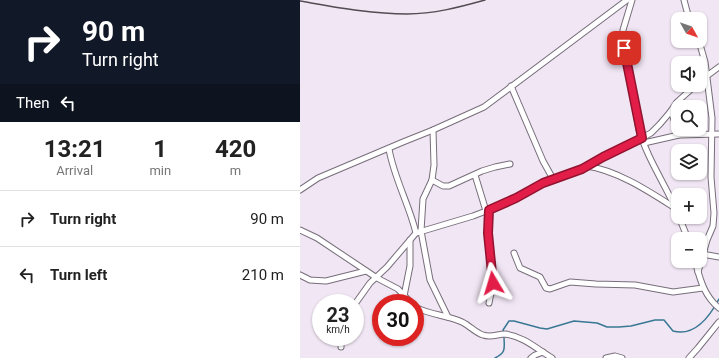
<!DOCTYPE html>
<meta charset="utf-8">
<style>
:root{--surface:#fff;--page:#f6f6f6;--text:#222;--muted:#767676;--line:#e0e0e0}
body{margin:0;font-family:Roboto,sans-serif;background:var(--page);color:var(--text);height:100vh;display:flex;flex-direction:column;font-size:15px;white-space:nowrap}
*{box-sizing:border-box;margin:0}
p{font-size:13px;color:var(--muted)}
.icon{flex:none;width:22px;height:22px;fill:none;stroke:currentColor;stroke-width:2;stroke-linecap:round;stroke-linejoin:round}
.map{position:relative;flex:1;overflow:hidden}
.drawer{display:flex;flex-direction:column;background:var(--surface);width:300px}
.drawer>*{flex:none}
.banner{background:#111827;color:#fff;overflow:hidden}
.needle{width:26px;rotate:130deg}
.tools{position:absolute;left:371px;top:12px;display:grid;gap:8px}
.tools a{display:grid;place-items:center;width:36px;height:36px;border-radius:8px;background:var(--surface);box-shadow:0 1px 3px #0004;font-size:20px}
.speed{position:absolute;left:12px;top:294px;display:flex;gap:8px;font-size:20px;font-weight:700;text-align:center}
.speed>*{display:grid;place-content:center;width:52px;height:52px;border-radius:50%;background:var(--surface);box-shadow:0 1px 3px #0004;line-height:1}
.speed small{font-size:10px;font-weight:400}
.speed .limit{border:6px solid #d22;background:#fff;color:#111}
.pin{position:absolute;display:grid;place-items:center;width:34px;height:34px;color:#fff;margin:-17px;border-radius:8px;box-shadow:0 2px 6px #0006}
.me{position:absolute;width:44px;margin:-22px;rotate:353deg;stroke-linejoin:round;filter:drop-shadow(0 0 3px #0008)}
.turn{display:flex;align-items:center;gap:14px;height:84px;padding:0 16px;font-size:18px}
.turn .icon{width:52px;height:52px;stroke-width:2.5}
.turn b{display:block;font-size:28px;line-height:34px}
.then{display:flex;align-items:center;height:38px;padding:0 16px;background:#0003;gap:8px;font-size:15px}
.eta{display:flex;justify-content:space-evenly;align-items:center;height:68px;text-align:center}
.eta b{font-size:24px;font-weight:700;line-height:28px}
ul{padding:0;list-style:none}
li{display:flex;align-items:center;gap:12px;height:56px;padding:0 16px;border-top:1px solid var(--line)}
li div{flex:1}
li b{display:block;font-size:15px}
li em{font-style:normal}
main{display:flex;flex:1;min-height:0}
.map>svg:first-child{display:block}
</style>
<main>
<section class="drawer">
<div class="banner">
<div class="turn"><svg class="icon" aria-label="right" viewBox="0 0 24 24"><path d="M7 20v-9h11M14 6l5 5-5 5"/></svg><div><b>90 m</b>Turn right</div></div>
<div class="then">Then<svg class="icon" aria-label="left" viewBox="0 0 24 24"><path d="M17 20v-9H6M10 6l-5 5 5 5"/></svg></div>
</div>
<div class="eta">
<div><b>13:21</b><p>Arrival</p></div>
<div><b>1</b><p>min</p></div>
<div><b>420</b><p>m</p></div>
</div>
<ul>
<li><svg class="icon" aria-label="right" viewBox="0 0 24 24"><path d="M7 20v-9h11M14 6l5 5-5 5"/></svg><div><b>Turn right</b></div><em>90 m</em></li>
<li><svg class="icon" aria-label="left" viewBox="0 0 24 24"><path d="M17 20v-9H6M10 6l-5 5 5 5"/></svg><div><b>Turn left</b></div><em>210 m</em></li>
</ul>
</section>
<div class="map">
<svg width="419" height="358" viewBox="0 0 419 358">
<rect width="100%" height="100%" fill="#f1e6f4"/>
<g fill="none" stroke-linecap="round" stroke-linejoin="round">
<!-- stream -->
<g stroke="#397894" stroke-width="1.5">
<path d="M204 333 203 330 209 321H214L240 328 247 329 274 321 297 323 307 327H319L331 326 355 320H364L373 331C395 337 410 316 419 299"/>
<path d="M195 358C207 352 204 348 204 336"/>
</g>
<!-- street casing -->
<g stroke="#776e7a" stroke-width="7">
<g id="street">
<path d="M332 0 323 30 324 48 339 129C347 159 366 185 378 214"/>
<polyline points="384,0 389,19"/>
<polyline points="400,81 419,67"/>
<polyline points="211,86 243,161 253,179"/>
<polyline points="371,111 379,135"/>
<polyline points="133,130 134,165 132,180 123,199 121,231 130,280 148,317"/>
<polyline points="344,143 379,135 419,134"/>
<path d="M89 149C94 178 109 204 116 233"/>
<path d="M286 166C317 170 350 192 375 208"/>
<polyline points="175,175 186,211"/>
<polyline points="132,180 143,186 149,186 182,171 195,167 210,164"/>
<polyline points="0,190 18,178 103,142 133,130 184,107 327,0"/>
<polyline points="379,217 388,239"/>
<polyline points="0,230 17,238 77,278 98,289 111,303"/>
<polyline points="214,253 220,268 240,277 246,288 250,289 270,282 296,284 335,285 373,292 403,288"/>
<polyline points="402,254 419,257"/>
<path d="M395 261C400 279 404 296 419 308"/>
<polyline points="398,272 407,240 413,226 414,213 411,177 412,118 405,62 399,41"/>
<polyline points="0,275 10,280 26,281 66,271"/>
<polyline points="104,296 110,266 110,240"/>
<polyline points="189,303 193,283 188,233 189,210"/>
<polyline points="55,304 70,283 87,267 116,233 173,216 202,205 243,183 282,169 303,157 342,138 351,133 360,124 371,111 377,102 396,85"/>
<path d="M115 307C130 315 147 315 162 322 170 326 176 333 183 335 191 338 198 334 205 334 223 336 237 349 252 358"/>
<polyline points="41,347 41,337"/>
<polyline points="231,358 235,355 243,352"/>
<polyline points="306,358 315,356 322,358"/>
<polyline points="389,358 398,348 419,322"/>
</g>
</g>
<!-- street -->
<use href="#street" stroke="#fff" stroke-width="5"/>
<!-- rail -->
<path stroke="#524c53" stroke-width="1.5" d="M0 1C35 7 71 14 107 14 134 14 160 7 185 0"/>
</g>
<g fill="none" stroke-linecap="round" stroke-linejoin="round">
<!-- route casing -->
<g stroke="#92132f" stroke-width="10">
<polyline id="route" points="193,283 188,233 189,210 216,198 243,183 282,169 303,157 342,138 324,48"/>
</g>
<!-- route -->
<use href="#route" stroke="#e11d48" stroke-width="7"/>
</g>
</svg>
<div class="tools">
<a><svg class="needle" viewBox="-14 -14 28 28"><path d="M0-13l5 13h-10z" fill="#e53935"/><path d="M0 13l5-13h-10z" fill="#767676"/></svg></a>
<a><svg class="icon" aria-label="sound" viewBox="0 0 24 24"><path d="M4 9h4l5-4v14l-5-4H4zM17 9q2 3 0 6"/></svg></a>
<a><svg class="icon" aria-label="search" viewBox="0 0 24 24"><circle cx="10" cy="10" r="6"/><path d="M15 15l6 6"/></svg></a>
<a><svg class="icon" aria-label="layers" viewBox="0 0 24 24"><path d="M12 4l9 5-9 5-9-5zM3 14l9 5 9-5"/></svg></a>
<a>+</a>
<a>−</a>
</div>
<div class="speed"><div>23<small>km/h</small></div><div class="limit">30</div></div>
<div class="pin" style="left:324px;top:48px;background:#d93025"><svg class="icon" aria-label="arrive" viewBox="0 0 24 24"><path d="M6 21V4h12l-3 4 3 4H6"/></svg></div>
<svg class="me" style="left:193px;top:283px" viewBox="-20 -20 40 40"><path d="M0-17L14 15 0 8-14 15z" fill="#e11d48" stroke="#fff" stroke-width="4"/></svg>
</div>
</main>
